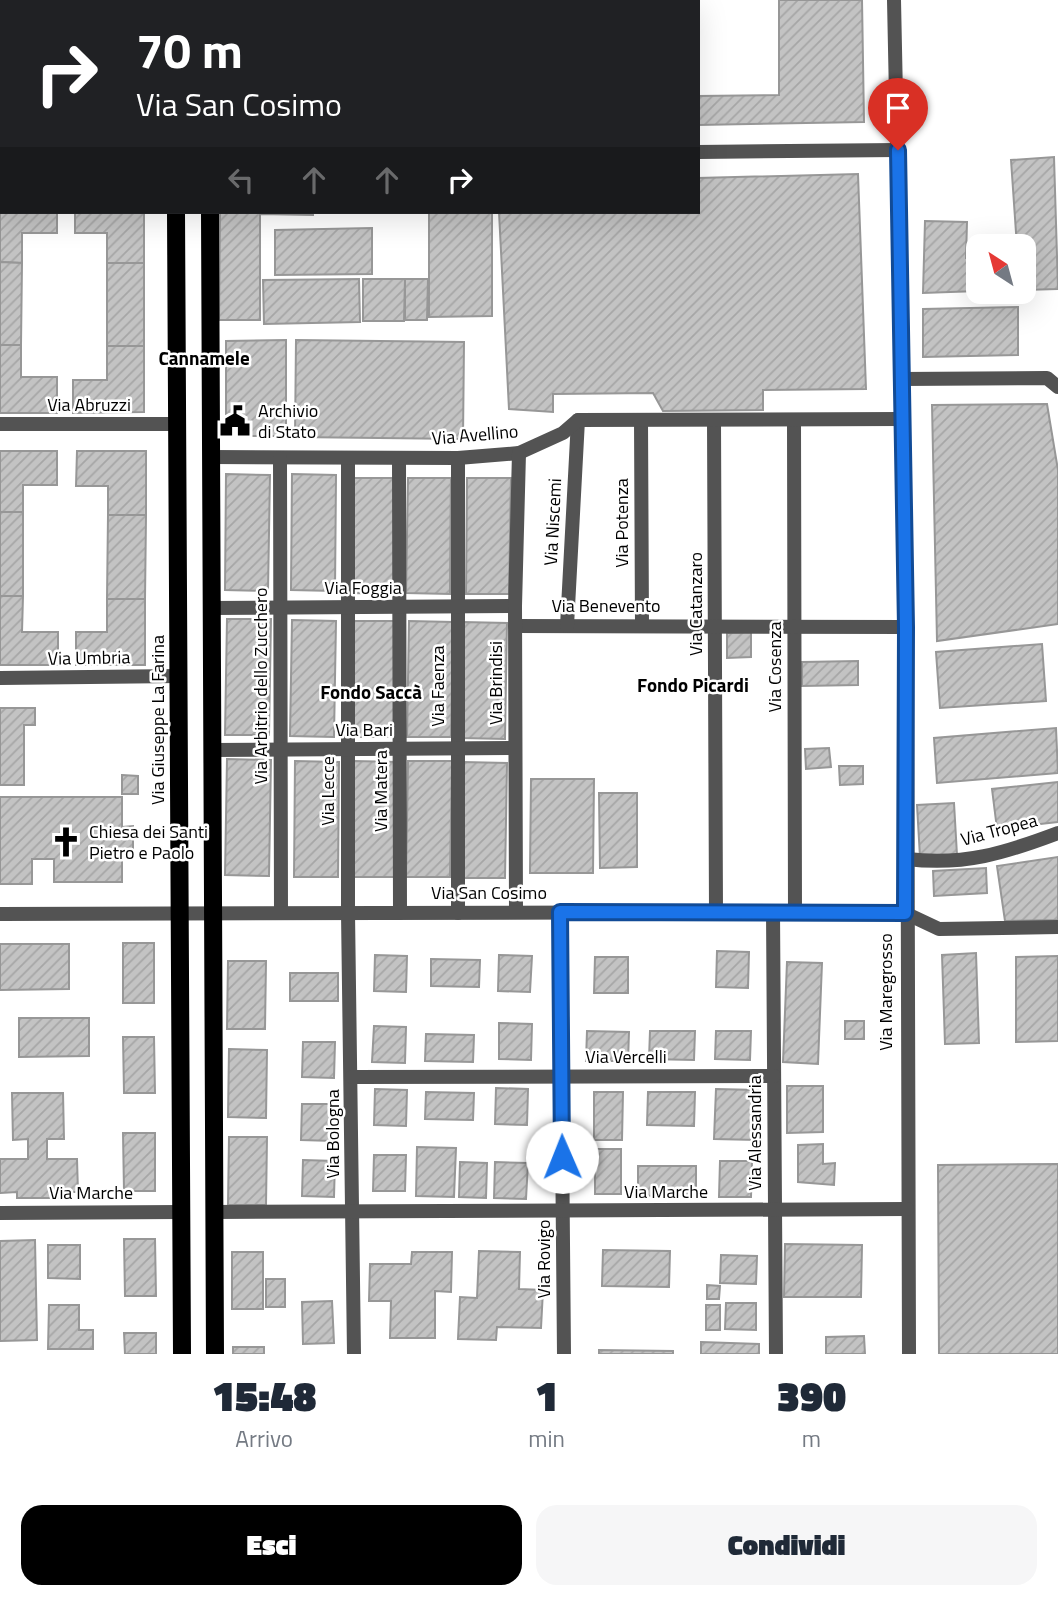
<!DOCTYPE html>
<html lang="it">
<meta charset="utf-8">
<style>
:root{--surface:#fff;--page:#f6f6f7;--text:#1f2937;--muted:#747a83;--accent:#000}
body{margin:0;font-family:"Titillium Web",sans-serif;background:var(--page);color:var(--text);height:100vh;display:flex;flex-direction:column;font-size:26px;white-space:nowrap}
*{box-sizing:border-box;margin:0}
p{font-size:23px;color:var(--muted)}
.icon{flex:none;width:38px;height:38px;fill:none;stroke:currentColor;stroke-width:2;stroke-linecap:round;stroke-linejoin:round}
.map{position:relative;height:1354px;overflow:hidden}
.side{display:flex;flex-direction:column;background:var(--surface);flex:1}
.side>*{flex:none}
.hud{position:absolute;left:0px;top:0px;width:700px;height:214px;box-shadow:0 7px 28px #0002;background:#202124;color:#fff;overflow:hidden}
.needle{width:46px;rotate:324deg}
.buttons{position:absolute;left:966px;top:234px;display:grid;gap:14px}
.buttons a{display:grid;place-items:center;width:70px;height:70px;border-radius:14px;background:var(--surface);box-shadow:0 7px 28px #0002;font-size:35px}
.pin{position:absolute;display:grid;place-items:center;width:60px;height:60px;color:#fff;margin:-72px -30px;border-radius:50% 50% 50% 0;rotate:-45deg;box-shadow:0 0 7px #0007}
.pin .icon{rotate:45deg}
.me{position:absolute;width:77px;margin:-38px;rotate:359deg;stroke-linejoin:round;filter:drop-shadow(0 0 5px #0008)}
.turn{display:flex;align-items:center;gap:24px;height:147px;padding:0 21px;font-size:32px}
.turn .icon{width:91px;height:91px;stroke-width:2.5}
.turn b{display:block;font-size:49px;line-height:60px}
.lanes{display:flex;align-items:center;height:66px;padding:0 21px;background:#0003;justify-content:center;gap:35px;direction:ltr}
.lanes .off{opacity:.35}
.eta{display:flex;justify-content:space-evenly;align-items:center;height:119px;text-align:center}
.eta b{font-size:42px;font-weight:800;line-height:49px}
.primary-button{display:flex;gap:14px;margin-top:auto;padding:14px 21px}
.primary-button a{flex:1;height:80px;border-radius:21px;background:var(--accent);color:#fff;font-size:28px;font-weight:800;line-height:80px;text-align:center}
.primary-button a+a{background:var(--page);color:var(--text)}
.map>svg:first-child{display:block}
</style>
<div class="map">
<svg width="1058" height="1354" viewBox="0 0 1058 1354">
<defs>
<pattern id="building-hatch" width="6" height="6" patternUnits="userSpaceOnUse" patternTransform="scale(1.75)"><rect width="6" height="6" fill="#c3c3c3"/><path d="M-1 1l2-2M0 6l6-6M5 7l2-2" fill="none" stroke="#a6a6a6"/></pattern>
</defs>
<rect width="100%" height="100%" fill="#fff"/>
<!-- building -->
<g fill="url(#building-hatch)" stroke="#979797" stroke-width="2">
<rect x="233" y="0" width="311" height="2"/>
<rect x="585" y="0" width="85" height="2"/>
<polygon points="779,0 862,0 864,122 698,125 698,96 779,95"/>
<polygon points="1054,157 1058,289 1024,290 1024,247 1017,247 1011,160"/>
<polygon points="858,174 866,389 763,390 763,410 663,411 653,393 553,394 553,412 509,409 499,212 698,212 698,178"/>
<polygon points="0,199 2,212 57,212 57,233 22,233 22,263 0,262"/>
<polygon points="75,212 144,212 144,263 107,263 107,233 75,233"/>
<polygon points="220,212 313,212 313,215 260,214 260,320 219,320"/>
<polygon points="429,212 492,212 492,316 429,317"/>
<polygon points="925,221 967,222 966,258 978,257 978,291 923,293"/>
<polygon points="372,228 372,274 275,275 275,230"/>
<polygon points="0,262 22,263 21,345 0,345"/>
<rect x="107" y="263" width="37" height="83"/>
<polygon points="359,279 360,322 264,324 263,280"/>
<polygon points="363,279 405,279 404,321 363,321"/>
<polygon points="405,279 428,279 427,320 405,320"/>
<polygon points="1018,307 1018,355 923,357 923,309"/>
<polygon points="286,340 286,436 226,436 226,341"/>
<polygon points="296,340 464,342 463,439 295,437"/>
<polygon points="0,345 21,345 21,377 57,377 57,413 0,413"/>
<polygon points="107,346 144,346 144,412 73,413 73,380 107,380"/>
<polygon points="1047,404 1058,470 1058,624 937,641 932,405"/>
<polygon points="0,451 57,451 57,485 23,485 23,512 0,512"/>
<polygon points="77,451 146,451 146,515 108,515 108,486 76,486"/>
<polygon points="226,474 270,475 268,591 225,590"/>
<polygon points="292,474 336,475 335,591 291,590"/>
<polygon points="352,478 396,478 394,594 350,593"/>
<polygon points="408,478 451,478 450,594 406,593"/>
<polygon points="467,478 511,478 509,594 466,594"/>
<rect x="0" y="512" width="23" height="84"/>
<polygon points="108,515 146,515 145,599 107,599"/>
<polygon points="0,596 23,596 22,632 58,632 58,665 0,665"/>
<polygon points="107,599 145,599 145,665 76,665 76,632 107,632"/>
<polygon points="227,619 271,619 269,735 225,735"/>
<polygon points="292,620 336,621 334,737 290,736"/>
<polygon points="353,621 397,621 395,737 351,737"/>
<polygon points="409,621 453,622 451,737 407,737"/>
<polygon points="463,622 507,623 505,739 462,738"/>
<polygon points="751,632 751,657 727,658 727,633"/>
<polygon points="1042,644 1046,701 940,708 936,652"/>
<polygon points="858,661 858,685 802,686 802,662"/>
<polygon points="0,708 35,708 35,725 24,725 24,785 0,785"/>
<polygon points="1056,728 1058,773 937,783 934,738"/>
<polygon points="829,748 831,767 806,769 805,749"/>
<polygon points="227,759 271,760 269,876 225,875"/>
<polygon points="295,761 339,762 338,877 294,877"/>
<polygon points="354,761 398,762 396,877 353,877"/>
<polygon points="408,761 452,761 450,877 406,877"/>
<polygon points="463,762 507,763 505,878 462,878"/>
<polygon points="839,766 863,766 863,784 840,785"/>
<polygon points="122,775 138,776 138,794 122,794"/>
<polygon points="531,779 594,779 593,873 530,873"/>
<polygon points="1058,782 1058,822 997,829 992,789"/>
<polygon points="599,793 637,793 637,867 600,868"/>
<polygon points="0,797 122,797 122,827 133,826 133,857 122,857 122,882 54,882 54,859 32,859 32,884 0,884"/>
<polygon points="954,803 957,855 920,857 917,805"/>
<polygon points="1058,857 1058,920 1005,921 997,866"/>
<polygon points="986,868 987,893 934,896 933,871"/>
<rect x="123" y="943" width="31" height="60"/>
<polygon points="0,944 69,944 69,989 0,990"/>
<polygon points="717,951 749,952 748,988 716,987"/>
<polygon points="976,953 979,1043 945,1044 942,955"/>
<polygon points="375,955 407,956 406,992 374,991"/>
<polygon points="499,955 532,956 530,992 498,991"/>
<polygon points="1058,956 1058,1041 1016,1042 1016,957"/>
<polygon points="595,957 628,957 628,993 594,993"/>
<polygon points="431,959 480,960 479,987 431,986"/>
<polygon points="228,961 266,961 265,1029 227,1029"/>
<polygon points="787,962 822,963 818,1064 783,1062"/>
<rect x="290" y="973" width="48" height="28"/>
<polygon points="19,1018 89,1018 89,1056 19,1057"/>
<rect x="845" y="1021" width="19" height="18"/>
<polygon points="499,1023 532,1024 531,1060 499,1059"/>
<polygon points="374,1026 406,1027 405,1063 372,1062"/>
<polygon points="587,1031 629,1032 628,1061 586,1061"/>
<polygon points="650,1031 695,1031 694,1060 649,1059"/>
<polygon points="716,1031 751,1031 750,1060 715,1059"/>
<polygon points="426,1034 474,1035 473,1062 425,1061"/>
<polygon points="123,1037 154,1037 155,1093 124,1093"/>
<polygon points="303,1042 335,1042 334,1078 302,1077"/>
<polygon points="229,1049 267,1050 266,1118 228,1117"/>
<polygon points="787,1086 823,1086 823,1132 787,1133"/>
<polygon points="496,1088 528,1089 527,1125 495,1124"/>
<polygon points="375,1089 407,1090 406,1126 374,1125"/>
<polygon points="716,1089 758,1090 757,1140 714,1139"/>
<polygon points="426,1092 474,1093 473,1120 425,1119"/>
<polygon points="594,1092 623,1092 622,1140 594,1140"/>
<polygon points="648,1092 695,1092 694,1126 647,1125"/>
<polygon points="12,1093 63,1093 64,1139 47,1139 47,1159 77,1159 78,1192 60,1192 60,1198 17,1198 17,1192 0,1193 0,1159 28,1159 28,1139 13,1140"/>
<polygon points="302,1104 334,1104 333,1141 301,1140"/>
<polygon points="123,1133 155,1133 155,1191 124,1191"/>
<polygon points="229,1137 267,1137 266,1205 228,1205"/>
<polygon points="823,1144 823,1164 835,1163 834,1185 798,1182 798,1145"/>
<polygon points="417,1147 456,1148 454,1197 416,1196"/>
<rect x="595" y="1149" width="26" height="45"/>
<polygon points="374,1155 406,1155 405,1191 373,1191"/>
<polygon points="303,1160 335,1161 334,1197 302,1196"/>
<polygon points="720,1161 752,1161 751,1197 719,1197"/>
<polygon points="460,1162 487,1163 486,1198 459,1197"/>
<polygon points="495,1162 528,1163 526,1199 494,1198"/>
<polygon points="1058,1164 1058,1354 939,1354 938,1165"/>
<polygon points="638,1166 696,1166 696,1195 638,1196"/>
<polygon points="124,1239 155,1239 156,1296 125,1296"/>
<polygon points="35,1240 37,1340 0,1341 0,1241"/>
<polygon points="785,1244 862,1245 861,1297 784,1297"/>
<polygon points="48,1245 80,1245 80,1279 48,1278"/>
<polygon points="603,1250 670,1251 669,1287 602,1286"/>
<polygon points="479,1251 520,1252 519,1289 543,1290 541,1328 497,1327 496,1340 458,1339 460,1297 477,1298"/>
<rect x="232" y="1252" width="31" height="57"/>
<polygon points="412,1252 452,1252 451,1292 435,1291 435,1338 390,1338 391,1301 369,1301 370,1264 411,1264"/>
<polygon points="721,1255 757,1256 756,1284 720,1283"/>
<rect x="266" y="1279" width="19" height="28"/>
<polygon points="707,1285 720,1286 719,1299 707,1299"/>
<polygon points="332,1301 334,1343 303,1344 302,1302"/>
<polygon points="726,1303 756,1303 756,1330 725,1329"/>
<polygon points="49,1305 79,1305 79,1330 93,1330 93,1349 48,1349"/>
<rect x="706" y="1305" width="14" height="25"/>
<polygon points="124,1333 156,1333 156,1354 125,1354"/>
<polygon points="864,1336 865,1354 826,1354 826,1337"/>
<polygon points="701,1342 759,1344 759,1354 701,1354"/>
<rect x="233" y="1347" width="31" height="7"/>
<polygon points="599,1350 673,1351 673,1354 599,1354"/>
</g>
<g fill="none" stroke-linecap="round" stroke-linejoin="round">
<!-- service -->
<polyline stroke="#535353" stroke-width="14" points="901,379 1047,378 1058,387"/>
<!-- pedestrian -->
<g stroke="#535353" stroke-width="14">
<polyline points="641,420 642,625"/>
<polyline points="714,421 716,912"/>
<polyline points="794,422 795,912"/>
<polyline points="399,458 400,913"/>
<polyline points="458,458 458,913"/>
<polyline points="348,459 348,913"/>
<polyline points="515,626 907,627"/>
<polyline points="567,626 578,420"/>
</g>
<!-- minor -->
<g stroke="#535353" stroke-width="14">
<polyline points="566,0 566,2"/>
<polyline points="894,0 907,627 909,1354"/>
<polyline points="698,152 898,150"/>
<polyline points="0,157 2,157"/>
<polyline points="0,424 177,424"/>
<polyline points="211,457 458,458 519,453 563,433 578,420 902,419"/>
<polyline points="280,458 281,913"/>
<polyline points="212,608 515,606"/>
<polyline points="0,678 179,676"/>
<polyline points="213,750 515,748"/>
<path d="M907 859C964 866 1005 853 1058 833"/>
<polyline points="773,911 776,1354"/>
<polyline points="516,912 515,606 519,453"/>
<polyline points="560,912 564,1354"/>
<polyline points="348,913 354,1354"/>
<polyline points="0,914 795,912 905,913 939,929 1058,927"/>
<polyline points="352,1077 774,1076"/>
<polyline points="214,1212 907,1209"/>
<polyline points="0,1213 181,1212"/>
</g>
<!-- primary -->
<g stroke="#000" stroke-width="18">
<polyline points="175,0 175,2"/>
<polyline points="210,0 210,2"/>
<polyline points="176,212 182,1354"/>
<polyline points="210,212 215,1354"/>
</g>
</g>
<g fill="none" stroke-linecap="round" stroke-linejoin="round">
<!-- route casing -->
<g stroke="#114b97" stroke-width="18">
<polyline id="route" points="562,1157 560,912 905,913 906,627 898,150"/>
</g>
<!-- route -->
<use href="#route" stroke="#1a73e8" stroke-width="12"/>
</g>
<!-- icons -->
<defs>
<g id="civic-bare" transform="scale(2.415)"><path d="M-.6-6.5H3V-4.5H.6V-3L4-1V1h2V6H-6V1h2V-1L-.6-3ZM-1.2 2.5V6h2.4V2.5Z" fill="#000" stroke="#fff" stroke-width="2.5" paint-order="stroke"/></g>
<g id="church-bare" transform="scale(2.415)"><path d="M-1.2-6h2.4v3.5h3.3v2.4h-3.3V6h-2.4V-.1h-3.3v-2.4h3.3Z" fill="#000" stroke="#fff" stroke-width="2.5" paint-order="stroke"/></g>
</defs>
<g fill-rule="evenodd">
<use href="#civic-bare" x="235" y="421"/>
<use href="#church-bare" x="66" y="842"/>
</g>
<g text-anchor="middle" stroke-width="5" stroke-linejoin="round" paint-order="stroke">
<!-- street labels -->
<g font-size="18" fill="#000" stroke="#fff">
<text x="89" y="411">Via Abruzzi</text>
<text transform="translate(475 435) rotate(-5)" y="6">Via Avellino</text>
<text transform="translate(553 522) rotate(-87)" y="6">Via Niscemi</text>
<text transform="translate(622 523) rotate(-90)" y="6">Via Potenza</text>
<text x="363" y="594">Via Foggia</text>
<text transform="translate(696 604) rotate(-90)" y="6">Via Catanzaro</text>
<text x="606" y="612">Via Benevento</text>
<text transform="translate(89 658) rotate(-1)" y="6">Via Umbria</text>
<text transform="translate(775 667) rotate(-90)" y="6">Via Cosenza</text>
<text transform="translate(496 683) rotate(-90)" y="6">Via Brindisi</text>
<text transform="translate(261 686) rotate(-90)" y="6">Via Arbitrio dello Zucchero</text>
<text transform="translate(438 686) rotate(-90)" y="6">Via Faenza</text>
<text transform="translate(158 720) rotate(-90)" y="6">Via Giuseppe La Farina</text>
<text x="364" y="736">Via Bari</text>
<text transform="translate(328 791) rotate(-90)" y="6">Via Lecce</text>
<text transform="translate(381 791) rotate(-90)" y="6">Via Matera</text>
<text transform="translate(999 830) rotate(-15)" y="6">Via Tropea</text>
<text x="489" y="899">Via San Cosimo</text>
<text transform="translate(886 992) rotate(-90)" y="6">Via Maregrosso</text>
<text x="626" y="1063">Via Vercelli</text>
<text transform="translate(755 1133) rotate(-90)" y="6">Via Alessandria</text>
<text transform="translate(333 1134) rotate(-90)" y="6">Via Bologna</text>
<text x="666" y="1198">Via Marche</text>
<text x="91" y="1199">Via Marche</text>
<text transform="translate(544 1259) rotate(-90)" y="6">Via Rovigo</text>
</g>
<!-- poi labels -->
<g font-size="18" fill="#000" stroke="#fff" text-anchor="start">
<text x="258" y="417">Archivio<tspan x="258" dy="21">di Stato</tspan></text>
<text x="89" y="838">Chiesa dei Santi<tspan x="89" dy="21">Pietro e Paolo</tspan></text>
</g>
<!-- neighbourhood labels -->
<g font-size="19" font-weight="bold" fill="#000" stroke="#fff">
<text x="204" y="365">Cannamele</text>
<text x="693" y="692">Fondo Picardi</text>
<text x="371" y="699">Fondo Saccà</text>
</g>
</g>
</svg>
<div class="buttons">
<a><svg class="needle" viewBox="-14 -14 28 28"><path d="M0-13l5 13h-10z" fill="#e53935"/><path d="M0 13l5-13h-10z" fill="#747a83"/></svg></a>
</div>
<div class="pin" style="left:898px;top:150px;background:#d93025"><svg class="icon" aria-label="arrive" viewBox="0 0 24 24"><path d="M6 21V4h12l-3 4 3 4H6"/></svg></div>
<svg class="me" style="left:562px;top:1157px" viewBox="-20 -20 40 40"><circle r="19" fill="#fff"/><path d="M0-13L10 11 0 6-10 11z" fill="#1a73e8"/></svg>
<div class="hud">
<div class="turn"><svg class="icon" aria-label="right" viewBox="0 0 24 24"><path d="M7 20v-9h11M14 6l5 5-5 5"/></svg><div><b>70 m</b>Via San Cosimo</div></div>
<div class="lanes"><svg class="icon off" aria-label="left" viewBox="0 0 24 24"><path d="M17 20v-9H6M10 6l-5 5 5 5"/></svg><svg class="icon off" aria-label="ahead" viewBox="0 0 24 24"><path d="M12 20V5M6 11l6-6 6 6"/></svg><svg class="icon off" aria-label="ahead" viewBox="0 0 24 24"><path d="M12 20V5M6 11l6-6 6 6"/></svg><svg class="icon" aria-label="right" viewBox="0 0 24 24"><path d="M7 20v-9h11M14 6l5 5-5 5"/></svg></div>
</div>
</div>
<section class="side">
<div class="eta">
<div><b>15:48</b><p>Arrivo</p></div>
<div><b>1</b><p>min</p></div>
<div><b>390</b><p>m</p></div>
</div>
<div class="primary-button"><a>Esci</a><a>Condividi</a></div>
</section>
